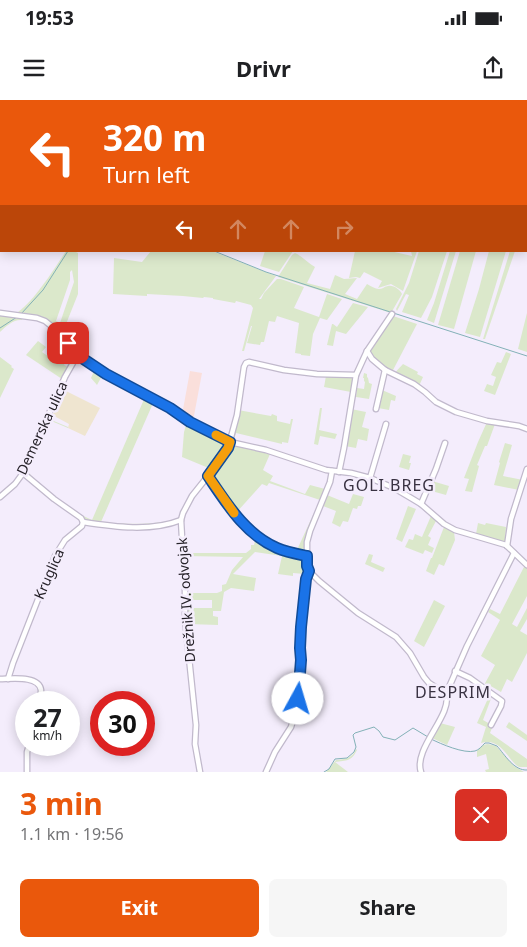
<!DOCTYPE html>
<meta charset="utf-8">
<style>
:root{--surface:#fff;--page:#f6f6f6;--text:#202124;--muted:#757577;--accent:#ea580c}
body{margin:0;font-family:"Noto Sans",sans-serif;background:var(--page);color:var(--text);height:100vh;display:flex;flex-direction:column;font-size:19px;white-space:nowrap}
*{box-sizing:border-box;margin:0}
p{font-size:16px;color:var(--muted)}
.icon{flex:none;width:28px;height:28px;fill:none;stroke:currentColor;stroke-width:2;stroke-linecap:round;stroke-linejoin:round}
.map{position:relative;height:672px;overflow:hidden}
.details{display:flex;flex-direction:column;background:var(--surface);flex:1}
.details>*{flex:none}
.banner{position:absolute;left:0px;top:0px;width:528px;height:152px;box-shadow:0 2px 12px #0003;background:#ea580c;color:#fff;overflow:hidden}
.speed{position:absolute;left:15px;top:591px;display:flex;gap:10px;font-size:25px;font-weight:700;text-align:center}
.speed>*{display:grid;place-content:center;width:65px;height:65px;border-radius:50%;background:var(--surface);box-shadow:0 2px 12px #0003;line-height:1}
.speed small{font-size:12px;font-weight:400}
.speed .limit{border:8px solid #d22;background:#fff;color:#111}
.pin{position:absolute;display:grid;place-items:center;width:42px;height:42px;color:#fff;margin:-21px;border-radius:10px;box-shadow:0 2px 8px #0006}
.me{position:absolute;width:55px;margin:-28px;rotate:6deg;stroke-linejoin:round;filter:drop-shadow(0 0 4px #0008)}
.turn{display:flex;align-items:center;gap:18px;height:105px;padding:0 20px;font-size:22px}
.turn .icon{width:65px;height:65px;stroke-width:2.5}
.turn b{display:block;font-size:35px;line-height:42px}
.lanes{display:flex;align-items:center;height:48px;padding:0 20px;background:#0003;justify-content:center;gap:25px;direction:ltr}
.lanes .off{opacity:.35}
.round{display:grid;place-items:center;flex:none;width:52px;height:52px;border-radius:8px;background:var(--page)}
.headline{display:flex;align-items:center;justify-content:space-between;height:85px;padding:0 20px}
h1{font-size:30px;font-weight:700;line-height:38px;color:var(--accent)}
.cta{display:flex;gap:10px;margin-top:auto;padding:10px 20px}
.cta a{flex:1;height:58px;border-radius:8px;background:var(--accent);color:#fff;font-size:20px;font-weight:700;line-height:58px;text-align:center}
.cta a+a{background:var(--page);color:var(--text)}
.status{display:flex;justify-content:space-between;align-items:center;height:35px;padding:0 25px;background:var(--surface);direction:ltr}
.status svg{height:14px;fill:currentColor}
header{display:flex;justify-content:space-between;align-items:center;height:65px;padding:0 20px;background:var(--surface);font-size:22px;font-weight:700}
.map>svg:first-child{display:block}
</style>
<div class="status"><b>19:53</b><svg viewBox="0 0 49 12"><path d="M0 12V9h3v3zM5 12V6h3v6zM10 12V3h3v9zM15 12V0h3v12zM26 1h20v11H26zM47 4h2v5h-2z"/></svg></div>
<header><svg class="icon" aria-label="menu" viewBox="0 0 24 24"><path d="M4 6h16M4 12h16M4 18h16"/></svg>Drivr<svg class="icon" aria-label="share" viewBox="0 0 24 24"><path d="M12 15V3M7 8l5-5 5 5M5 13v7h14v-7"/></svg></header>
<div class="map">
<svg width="527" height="672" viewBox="0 0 527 672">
<rect width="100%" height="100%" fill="#f4edfc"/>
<!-- commercial -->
<polygon fill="#fadfdb" points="190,271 202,273 193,321 182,315"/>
<!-- industrial -->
<polygon fill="#efe5d0" points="62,289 100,308 85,336 68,328 69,324 56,317 52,314"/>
<!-- green -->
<g fill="#dbe8cb" fill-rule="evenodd">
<path d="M66 151H74L78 153V194L62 234 35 216 18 214V212C35 200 54 169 66 151ZM72 170 74 182 60 223 56 221 70 180V172Z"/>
<polygon points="151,151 212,151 276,176 259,199 261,199 264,193 277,179 281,179 304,187 294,208 319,217 327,194 342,199 327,220 320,218 313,234 310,256 301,255 301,254 295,253 299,223 277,216 275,222 269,221 264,242 261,242 260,245 247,243 252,226 251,226 244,251 242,251 253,208 251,205 236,201 235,203 213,199 213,198 204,197 203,198 183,196 147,194 147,196 113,194 114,158 142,162"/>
<polygon points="265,151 293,151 279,172 260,166"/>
<polygon points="355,151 390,151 412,156 411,151 417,151 403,191 391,184 378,188 382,181 364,172 360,178 356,177 349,178"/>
<polygon points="419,151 447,151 432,197 421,218 402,212 409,195 406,194 397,211 396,209 409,183"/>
<polygon points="450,151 456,151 434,223 427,220 434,203"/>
<polygon points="460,151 476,151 454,229 438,225"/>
<polygon points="489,151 506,151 480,237 465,233 479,189"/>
<polygon points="510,151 515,151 485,239 483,239"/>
<path d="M295 153C302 156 308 163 315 167L307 183 330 189 335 175 344 179 357 178 345 194 357 199 367 184C371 186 375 189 379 189 386 188 382 187 388 186 394 185 400 190 402 194L391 213 278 177 292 155Z"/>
<polygon points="353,203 368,207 346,234 336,231 333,246 327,245 332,224 333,224 337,227"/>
<polygon points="527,213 527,252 518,249"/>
<path d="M0 215 23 217 22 220C14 219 6 226 0 232Z"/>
<polygon points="393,216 417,224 392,272 378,263 368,252"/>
<polygon points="38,241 46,247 42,252 52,259 59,248 68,256 64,265 68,267 62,279 26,255"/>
<polygon points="506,252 511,254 495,295 484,291 487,284 493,286 496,277 491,275 497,262 501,263"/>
<polygon points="0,257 12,266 11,267 14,269 0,298"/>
<path d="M403 264 418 272 417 274 423 277 419 286 395 274C397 269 400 268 403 264Z"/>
<polygon points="95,269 103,274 97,285 91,278"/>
<polygon points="364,273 367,274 367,277 368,278 369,283 372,284 369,299 356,297 357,288 364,289 365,282 364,281 364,278 363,278"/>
<polygon points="326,276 351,276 354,277 351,292 324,287"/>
<polygon points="382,290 396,296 395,301 391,300 389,310 378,308"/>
<path d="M145 297 154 301 101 422C126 424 156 426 180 418 164 429 107 427 89 421 84 419 80 416 76 413 58 401 39 389 25 372L48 320 49 319 68 327V328L49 320 27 371C43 389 70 411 92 420Z"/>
<polygon points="320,308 322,308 319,330 337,334 335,339 320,336 318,345 314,344"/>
<polygon points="351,309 366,312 362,327 369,329 367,341 358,339 356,348 345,346"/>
<polygon points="238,310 271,316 272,314 277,316 277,321 290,324 291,319 293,319 288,343 282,342 282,344 236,333 234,340 232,340"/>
<polygon points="187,322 226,342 227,344 211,369 182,357 184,332"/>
<polygon points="487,322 495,324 487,346 485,346 477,365 479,366 472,392 465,391 469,379 464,378 478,342"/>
<polygon points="505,343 512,345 503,376 523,380 519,390 494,385 500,363 499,362"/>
<polygon points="235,346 270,354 263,370 273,376 270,381 305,394 310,385 325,389 320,400 269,383 267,386 262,384 236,413 211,377"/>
<polygon points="403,354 411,356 409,363 411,363 409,370 399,367"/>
<polygon points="432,381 449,386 446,395 428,390"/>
<polygon points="353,394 364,397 361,406 358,406 357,409 353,408 348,422 343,421 340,427 332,423 336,411 323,406 327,395 349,404"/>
<polygon points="408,406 416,409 402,442 396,439"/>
<polygon points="314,413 315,413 307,432 304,453 296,452"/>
<polygon points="431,416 436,421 428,436 431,438 428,445 434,448 432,453 425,450 423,454 405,447 409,439 413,440 415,434 422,437"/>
<polygon points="478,423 485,425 486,423 506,427 505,442 476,434"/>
<polygon points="444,427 454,432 455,440 444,466 439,464 434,475 426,471 431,458 432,458"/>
<polygon points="260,439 302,458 305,463 305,474 293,473 293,476 278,474 282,456 255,452 233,474 256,478 254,491 231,488 224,492 221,511 213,511 213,516 218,517 218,525 188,524 187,508 212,508 212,500 187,500 187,493 217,493 222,491 222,485 226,484 232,470 243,457 184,456 184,453 246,453 251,449 251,445 254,445 255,441"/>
<polygon points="369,454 373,455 371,462 385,468 383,472 365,464"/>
<polygon points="525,465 527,467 527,496 512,524 517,527 527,508 527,519 520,531 527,535 527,553 512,582 507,579 501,592 489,585 486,589 483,587 495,565 481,556 500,520 488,512 490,509 500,514"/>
<polygon points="434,500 445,506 424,547 414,541"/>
<path d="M490 594 492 596 483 620 490 624 489 626 492 628 490 633 527 659V667H519L516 665C505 654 499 638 481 643L486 627 477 623Z"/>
<polygon points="509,622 527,635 527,641 506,627"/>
<polygon points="440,623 455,627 447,645 432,638"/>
<polygon points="488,644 496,646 514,666 524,672 486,672 485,670 489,669 486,654 477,657 477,651 483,645"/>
<path d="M356 649 357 650C351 662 347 660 335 662L348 672H326L336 660C345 659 352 659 356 649Z"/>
</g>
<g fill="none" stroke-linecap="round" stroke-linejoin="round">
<!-- stream -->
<g stroke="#83b1b7" stroke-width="1">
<polyline points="0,62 1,63"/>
<polyline points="214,151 266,172 527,256"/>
<polyline points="21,214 43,190 68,151"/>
<polyline points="0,228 17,217"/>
<path d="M431 639C441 644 464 654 475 651 479 650 482 646 485 643H489L497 646C505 655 514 671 527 670"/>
<polyline points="324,672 329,669 335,659 347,658 354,652 356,647 353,635 355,633 374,627 379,631 383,637 395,640 413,628 428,637"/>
</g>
<!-- minor casing -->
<g stroke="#c1b9cc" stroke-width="7">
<g id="minor">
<polyline points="0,125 1,125"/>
<polyline points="0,213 37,218 45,221 55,229 78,254 95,267 132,289 165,305 190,321 230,342 266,350 326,370 351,373 370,378 394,388 411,398 421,404 444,424 455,430 506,445 527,465"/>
<polyline points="367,251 372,259 385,270 414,284 425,292 436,302 456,312 487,321 519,326 527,329"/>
<polyline points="376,309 385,270"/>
<polyline points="332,371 330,382 310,431 307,442 307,461 309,471 319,481 358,513 396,537 410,553 424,577 429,583 446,594"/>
<polyline points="339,372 344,348 356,275 367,251 392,214"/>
<path d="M208 376C228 404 245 434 277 448 286 452 297 454 307 456"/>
<polyline points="370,378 386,324"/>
<polyline points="0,397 15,384 23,373 65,277 78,254"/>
<polyline points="421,404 436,369 445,343"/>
<path d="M83 422C115 427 151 432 181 420"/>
<polyline points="507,446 511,419 527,369"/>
<polyline points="455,571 470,578 502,601 501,606 491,625"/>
<path d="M0 579C11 579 39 575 41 590 41 594 40 599 40 602"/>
<polyline points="8,579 13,563 55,456 65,440 82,426 83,422 81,418 54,399 23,373"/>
<polyline points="446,594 467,546 514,453"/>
<polyline points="27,672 27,652 29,645"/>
<polyline points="200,672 195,644 196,625 185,519 185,491 181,420 183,413 192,396 208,376 228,348 237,315 244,267 246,263 249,262 284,270 317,274 356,275"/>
<polyline points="266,672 275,652 291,627 295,614 301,571 301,560 300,548 301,527 306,479 309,471"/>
<path d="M421 672C413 648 453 615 446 594"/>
</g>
</g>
<!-- minor -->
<use href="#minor" stroke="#fff" stroke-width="4.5"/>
</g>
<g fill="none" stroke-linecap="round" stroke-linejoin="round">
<!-- route casing -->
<g stroke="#114b97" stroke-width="12">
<path id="route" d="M68 243 82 258 106 274 170 308 190 322 230 342 228 348 208 376C227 404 245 434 277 448 286 452 297 454 307 456V466L309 471 306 479 301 527 300 548 301 560 298 599"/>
</g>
<!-- route -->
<use href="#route" stroke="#1a73e8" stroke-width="9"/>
<!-- slow -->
<polyline stroke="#f59e0b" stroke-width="9" points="216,335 230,342 228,348 208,376 234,413"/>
</g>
<g text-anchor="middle" stroke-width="5" stroke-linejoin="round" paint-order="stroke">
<!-- street labels -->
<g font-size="14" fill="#262229" stroke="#f4edfc">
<text transform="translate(42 328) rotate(-65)" y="5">Demerska ulica</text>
<text transform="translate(49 474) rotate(-66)" y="5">Kruglica</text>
<text transform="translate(186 500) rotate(-94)" y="5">Drežnik IV. odvojak</text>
</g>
<!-- quarter labels -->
<g font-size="16" letter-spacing="1" fill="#393242" stroke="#f4edfc">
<text x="389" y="391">GOLI BREG</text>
<text x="453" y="598">DESPRIM</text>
</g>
</g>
</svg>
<div class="speed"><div>27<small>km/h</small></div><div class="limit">30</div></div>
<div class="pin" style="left:68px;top:243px;background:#d93025"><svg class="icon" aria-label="arrive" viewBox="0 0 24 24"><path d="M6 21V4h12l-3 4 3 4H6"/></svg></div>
<svg class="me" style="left:298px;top:599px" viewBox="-20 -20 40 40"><circle r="19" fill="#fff"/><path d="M0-13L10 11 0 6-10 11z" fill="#1a73e8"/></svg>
<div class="banner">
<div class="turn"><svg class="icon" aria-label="left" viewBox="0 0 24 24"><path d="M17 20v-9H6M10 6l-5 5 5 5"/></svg><div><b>320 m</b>Turn left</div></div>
<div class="lanes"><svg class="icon" aria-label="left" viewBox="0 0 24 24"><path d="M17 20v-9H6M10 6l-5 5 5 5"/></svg><svg class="icon off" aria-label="ahead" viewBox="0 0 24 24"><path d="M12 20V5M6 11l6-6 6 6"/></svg><svg class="icon off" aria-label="ahead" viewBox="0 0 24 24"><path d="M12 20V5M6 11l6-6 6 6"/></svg><svg class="icon off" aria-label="right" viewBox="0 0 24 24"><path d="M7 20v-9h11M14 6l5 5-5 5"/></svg></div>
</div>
</div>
<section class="details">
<div class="headline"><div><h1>3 min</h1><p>1.1 km · 19:56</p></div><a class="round" style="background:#d93025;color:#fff"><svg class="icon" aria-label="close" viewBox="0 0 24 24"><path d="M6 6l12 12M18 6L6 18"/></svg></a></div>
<div class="cta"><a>Exit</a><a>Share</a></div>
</section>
